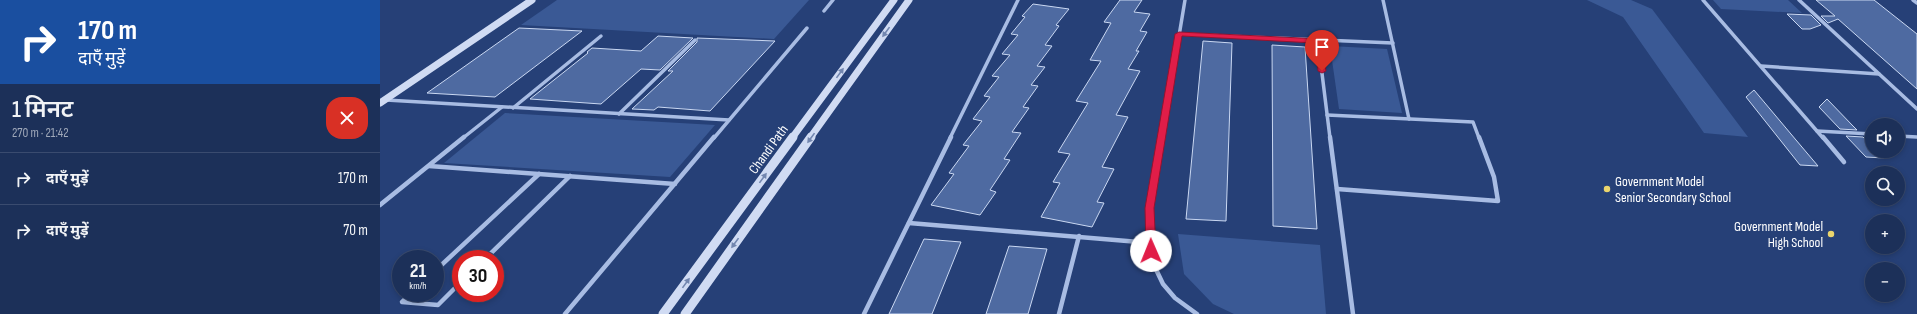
<!DOCTYPE html>
<html lang="hi">
<meta charset="utf-8">
<style>
:root{--surface:#1c3059;--page:#293c62;--text:#f1f3f6;--muted:#a0a9ba;--line:#3a4b6f}
body{margin:0;font-family:"Sofia Sans Condensed","Noto Sans Devanagari",sans-serif;background:var(--page);color:var(--text);height:100vh;display:flex;flex-direction:column;font-size:15px;white-space:nowrap}
*{box-sizing:border-box;margin:0}
p{font-size:13px;color:var(--muted)}
.icon{flex:none;width:22px;height:22px;fill:none;stroke:currentColor;stroke-width:2;stroke-linecap:round;stroke-linejoin:round}
.map{position:relative;flex:1;overflow:hidden}
.sheet{display:flex;flex-direction:column;background:var(--surface);width:380px}
.sheet>*{flex:none}
.guide{background:#1a4fa0;color:#fff;overflow:hidden}
.buttons{position:absolute;left:1485px;top:118px;display:grid;gap:8px}
.buttons a{display:grid;place-items:center;width:40px;height:40px;border-radius:50%;background:var(--surface);box-shadow:0 2px 6px #0003,0 0 0 1px var(--line);font-size:20px}
.speed{position:absolute;left:12px;top:250px;display:flex;gap:8px;font-size:20px;font-weight:700;text-align:center}
.speed>*{display:grid;place-content:center;width:52px;height:52px;border-radius:50%;background:var(--surface);box-shadow:0 2px 6px #0003,0 0 0 1px var(--line);line-height:1}
.speed small{font-size:10px;font-weight:400}
.speed .limit{border:6px solid #d22;background:#fff;color:#111}
.pin{position:absolute;display:grid;place-items:center;width:34px;height:34px;color:#fff;margin:-41px -17px;border-radius:50% 50% 50% 0;rotate:-45deg;box-shadow:0 0 4px #0007}
.pin .icon{rotate:45deg}
.me{position:absolute;width:44px;margin:-22px;rotate:359deg;stroke-linejoin:round;filter:drop-shadow(0 0 3px #0008)}
.turn{display:flex;align-items:center;gap:14px;height:84px;padding:0 12px;font-size:18px}
.turn .icon{width:52px;height:52px;stroke-width:2.5}
.turn b{display:block;font-size:28px;line-height:34px}
.round{display:grid;place-items:center;flex:none;width:42px;height:42px;border-radius:16px;background:var(--page)}
.summary{display:flex;align-items:center;justify-content:space-between;height:68px;padding:0 12px}
h1{font-size:24px;font-weight:600;line-height:30px}
ul{padding:0;list-style:none}
li{display:flex;align-items:center;gap:12px;height:52px;padding:0 12px;border-top:1px solid var(--line)}
li div{flex:1}
li b{display:block;font-size:15px}
li em{font-style:normal}
main{display:flex;flex:1;min-height:0}
.map>svg:first-child{display:block}
</style>
<main>
<section class="sheet">
<div class="guide">
<div class="turn"><svg class="icon" aria-label="right" viewBox="0 0 24 24"><path d="M7 20v-9h11M14 6l5 5-5 5"/></svg><div><b>170 m</b>दाएँ मुड़ें</div></div>
</div>
<div class="summary"><div><h1>1 मिनट</h1><p>270 m · 21:42</p></div><a class="round" style="background:#d93025;color:#fff"><svg class="icon" aria-label="close" viewBox="0 0 24 24"><path d="M6 6l12 12M18 6L6 18"/></svg></a></div>
<ul>
<li><svg class="icon" aria-label="right" viewBox="0 0 24 24"><path d="M7 20v-9h11M14 6l5 5-5 5"/></svg><div><b>दाएँ मुड़ें</b></div><em>170 m</em></li>
<li><svg class="icon" aria-label="right" viewBox="0 0 24 24"><path d="M7 20v-9h11M14 6l5 5-5 5"/></svg><div><b>दाएँ मुड़ें</b></div><em>70 m</em></li>
</ul>
</section>
<div class="map">
<svg width="1537" height="314" viewBox="0 0 1537 314">
<rect width="100%" height="100%" fill="#264077"/>
<!-- green -->
<g fill="#3a5995">
<polygon points="177,0 429,0 394,39 141,25"/>
<polygon points="1207,0 1251,0 1272,9 1368,137 1324,133 1243,17"/>
<polygon points="1333,0 1408,0 1422,13 1341,9"/>
<polygon points="950,46 1007,49 1022,113 959,109"/>
<polygon points="125,113 335,125 290,177 64,163"/>
<polygon points="798,234 940,245 946,314 854,314 833,304 804,274"/>
</g>
<!-- building -->
<g fill="#4e6aa1" stroke="#cad8f2">
<polygon points="740,0 762,0 754,12 770,14 760,31 767,32 756,51 759,51 748,69 760,71 736,115 748,117 722,167 734,169 717,202 724,203 712,227 661,217 680,183 673,182 690,154 678,152 708,103 696,101 721,61 710,60 731,23 724,22"/>
<polygon points="1436,0 1494,0 1537,34 1537,89 1458,19 1448,23 1441,16 1455,16"/>
<polygon points="653,4 689,9 676,25 679,26 665,45 672,46 657,66 665,67 651,85 658,86 643,107 649,108 632,132 641,133 624,159 630,160 610,190 616,192 600,215 551,205 574,174 569,173 589,146 583,145 602,121 593,119 610,97 604,96 619,77 612,76 630,55 622,54 638,35 631,34 645,17 642,16"/>
<polygon points="1407,14 1431,15 1441,25 1430,29 1422,29"/>
<polygon points="139,28 202,31 115,97 47,93"/>
<polygon points="278,36 313,38 280,70 261,69 221,104 150,99 208,53 207,52 212,48 261,51"/>
<polygon points="317,38 395,41 330,111 278,107 274,110 252,109 293,71 288,71 317,42"/>
<polygon points="823,41 852,43 846,221 806,219"/>
<polygon points="892,45 925,47 937,229 893,226"/>
<polygon points="1374,90 1416,140 1438,166 1420,165 1366,97"/>
<polygon points="1447,99 1473,126 1477,130 1460,129 1439,107"/>
<polygon points="1466,136 1483,137 1492,146 1492,151 1497,151 1504,158 1486,157"/>
<polygon points="544,239 581,242 552,314 509,314"/>
<polygon points="629,246 667,249 648,314 606,314"/>
</g>
<g fill="none" stroke-linecap="round" stroke-linejoin="round">
<!-- street-far1 -->
<g stroke="#a8bce3" stroke-width="3.5">
<polyline points="1003,0 1029,119"/>
<polyline points="1323,0 1443,138"/>
<polyline points="1419,0 1537,109"/>
<polyline points="1533,0 1537,3"/>
<polyline points="444,11 453,0"/>
<polyline points="799,34 1013,43"/>
<polyline points="938,41 950,138"/>
<polyline points="1381,66 1499,74"/>
<polyline points="6,100 349,120"/>
<polyline points="133,108 221,36"/>
<polyline points="239,114 315,40"/>
<polyline points="947,115 1093,122 1099,138"/>
<polyline points="1437,131 1492,134"/>
<polyline points="1518,136 1537,137"/>
<polyline points="83,138 122,107"/>
<polyline points="334,138 427,28"/>
<polyline points="570,138 638,0"/>
<polyline points="782,138 805,0"/>
</g>
<!-- street -->
<g stroke="#a8bce3" stroke-width="4.5">
<polyline points="782,137 770,208 771,259 783,284 795,298 817,314"/>
<polyline points="950,137 973,314"/>
<polyline points="1443,137 1464,162"/>
<polyline points="49,166 295,184"/>
<polyline points="957,189 1118,201 1114,177 1099,137"/>
<polyline points="0,205 84,137"/>
<polyline points="529,223 771,243"/>
<polyline points="105,259 190,176"/>
<polyline points="55,271 159,174"/>
<polyline points="32,293 22,302 58,305 81,282"/>
<polyline points="185,314 334,137"/>
<polyline points="484,314 571,137"/>
<polyline points="679,314 699,236"/>
</g>
<!-- secondary-far1 -->
<g stroke="#d0dbf3" stroke-width="7">
<polyline points="0,103 152,0"/>
<polyline points="412,138 514,0"/>
<polyline points="430,138 529,0"/>
</g>
<!-- secondary -->
<g stroke="#d0dbf3" stroke-width="9">
<polyline points="283,314 413,137"/>
<polyline points="305,314 431,137"/>
</g>
</g>
<!-- one-way arrows -->
<defs><path id="oneway-solid" d="M-6-.8H1V-3.2L6.5 0L1 3.2V.8H-6Z"/></defs>
<g fill="#7286af">
<use href="#oneway-solid" transform="translate(506 32) rotate(126)"/>
<use href="#oneway-solid" transform="translate(460 73) rotate(-54)"/>
<use href="#oneway-solid" transform="translate(431 138) rotate(126)"/>
<use href="#oneway-solid" transform="translate(383 178) rotate(-54)"/>
<use href="#oneway-solid" transform="translate(355 243) rotate(126)"/>
<use href="#oneway-solid" transform="translate(306 283) rotate(-54)"/>
</g>
<!-- route -->
<polygon fill="#e11d48" stroke="#92132f" points="799,32 941,39 946,71 942,73 938,71 935,43 802,36 774,208 776,251 771,254 766,251 765,208 795,34"/>
<!-- markers -->
<g fill="#ebd56d" stroke="#264077" stroke-width="1.5">
<circle cx="1227" cy="189" r="4"/>
<circle cx="1451" cy="234" r="4"/>
</g>
<g text-anchor="middle" stroke-width="3" stroke-linejoin="round" paint-order="stroke">
<!-- street labels -->
<g font-size="14" fill="#fff" stroke="#264077">
<text transform="translate(388 149) rotate(-54)" y="5">Chandi Path</text>
</g>
<!-- poi labels -->
<g font-size="14" fill="#fff" stroke="#264077" text-anchor="start">
<text x="1235" y="186">Government Model<tspan x="1235" dy="16">Senior Secondary School</tspan></text>
<text x="1443" y="231" text-anchor="end">Government Model<tspan x="1443" dy="16">High School</tspan></text>
</g>
</g>
</svg>
<div class="buttons">
<a><svg class="icon" aria-label="sound" viewBox="0 0 24 24"><path d="M4 9h4l5-4v14l-5-4H4zM17 9q2 3 0 6"/></svg></a>
<a><svg class="icon" aria-label="search" viewBox="0 0 24 24"><circle cx="10" cy="10" r="6"/><path d="M15 15l6 6"/></svg></a>
<a>+</a>
<a>−</a>
</div>
<div class="speed"><div>21<small>km/h</small></div><div class="limit">30</div></div>
<div class="pin" style="left:942px;top:71px;background:#d93025"><svg class="icon" aria-label="arrive" viewBox="0 0 24 24"><path d="M6 21V4h12l-3 4 3 4H6"/></svg></div>
<svg class="me" style="left:771px;top:251px" viewBox="-20 -20 40 40"><circle r="19" fill="#fff"/><path d="M0-13L10 11 0 6-10 11z" fill="#e11d48"/></svg>
</div>
</main>
